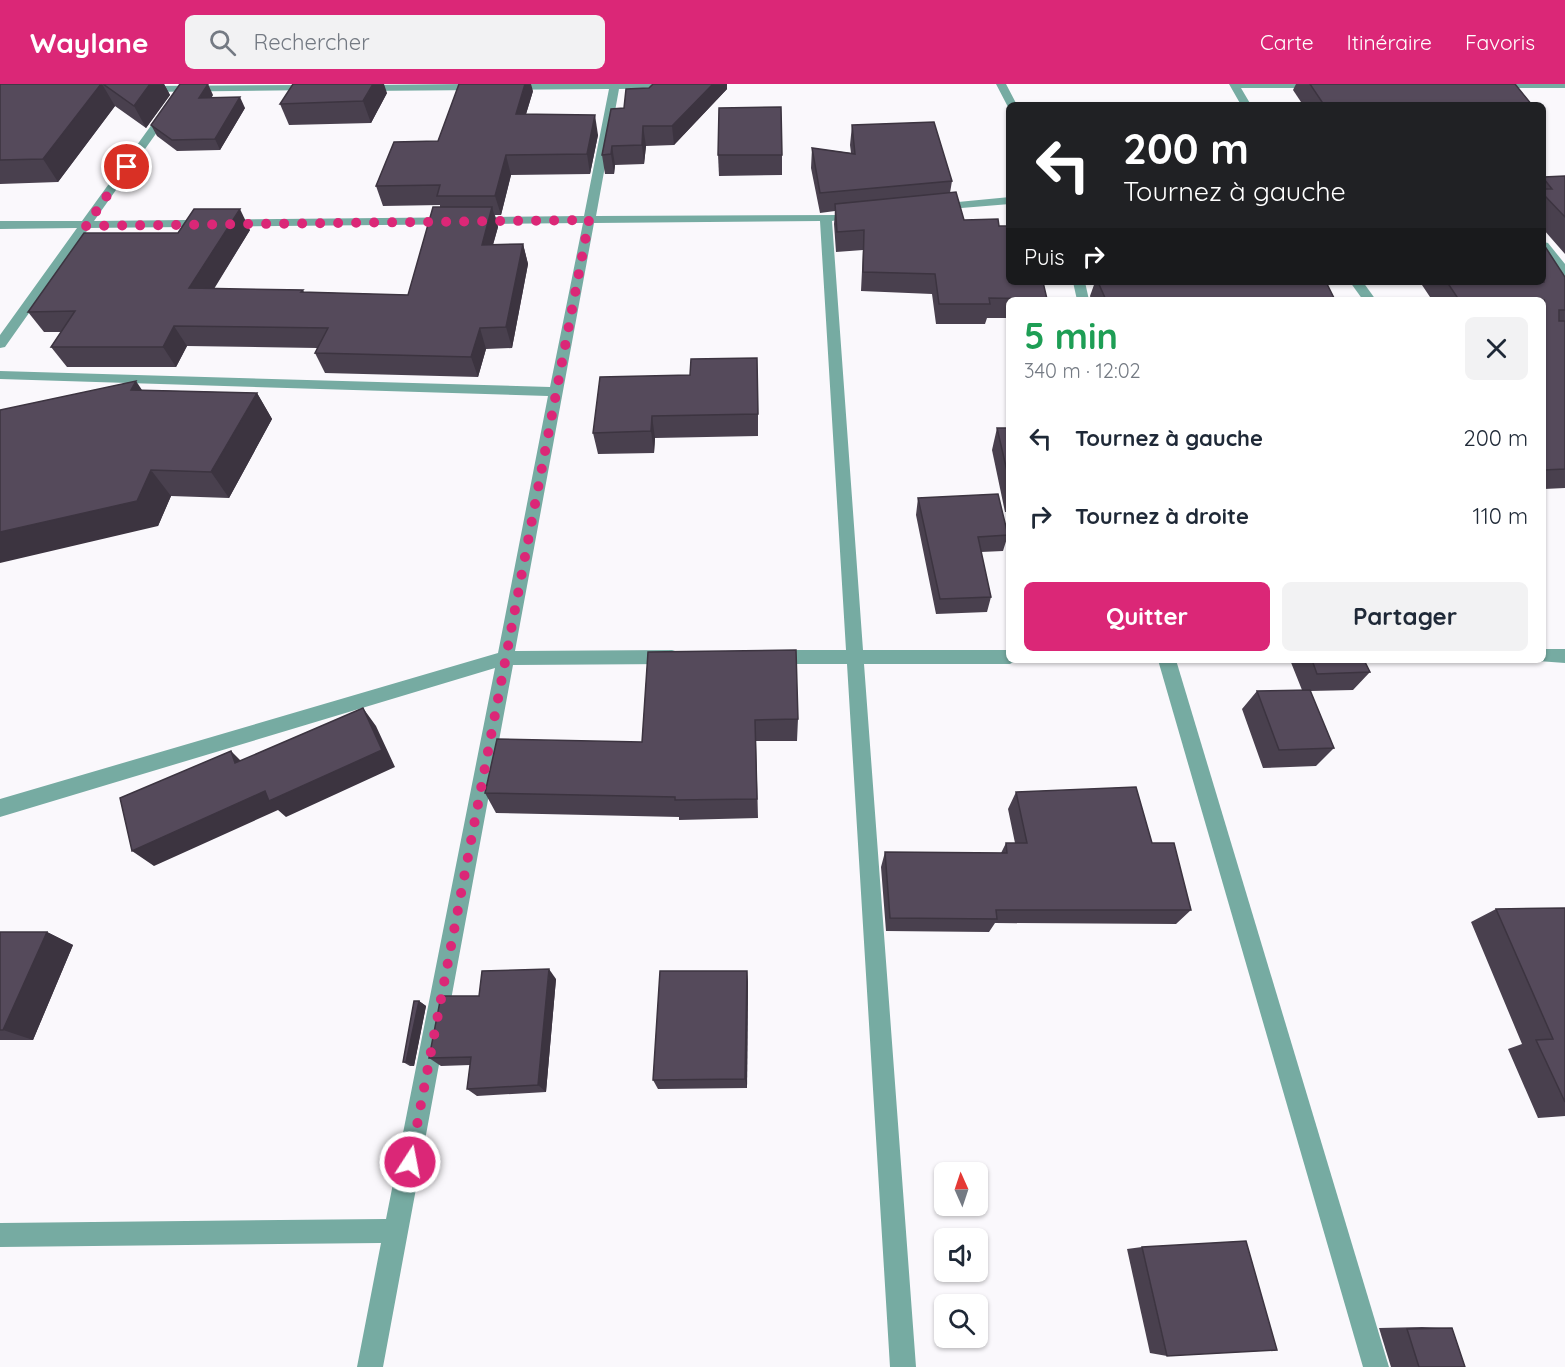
<!DOCTYPE html>
<html lang="fr">
<meta charset="utf-8">
<style>
:root{--surface:#fff;--page:#f2f2f3;--text:#1f2937;--muted:#747a83;--accent:#db2777}
body{margin:0;font-family:Quicksand,sans-serif;background:var(--page);color:var(--text);height:100vh;display:flex;flex-direction:column;font-size:22px;white-space:nowrap}
*{box-sizing:border-box;margin:0}
p{font-size:20px;color:var(--muted)}
.icon{flex:none;width:33px;height:33px;fill:none;stroke:currentColor;stroke-width:2;stroke-linecap:round;stroke-linejoin:round}
.map{position:relative;flex:1;overflow:hidden}
.side{position:absolute;left:1006px;top:213px;width:540px;height:366px;display:flex;flex-direction:column;background:var(--surface);border-radius:9px;box-shadow:0 2px 4px #0004}
.side>*{flex:none}
.top-card{position:absolute;left:1006px;top:18px;width:540px;height:183px;border-radius:9px;box-shadow:0 2px 4px #0004;background:#202124;color:#fff;overflow:hidden}
.needle{width:39px;rotate:357deg}
.tools{position:absolute;left:934px;top:1078px;display:grid;gap:12px}
.tools a{display:grid;place-items:center;width:54px;height:54px;border-radius:9px;background:var(--surface);box-shadow:0 2px 4px #0004;font-size:30px}
.pin{position:absolute;display:grid;place-items:center;width:51px;height:51px;color:#fff;margin:-26px;border:3px solid #fff;border-radius:50%;box-shadow:0 2px 6px #0007}
.me{position:absolute;width:66px;margin:-33px;rotate:11deg;stroke-linejoin:round;filter:drop-shadow(0 0 4px #0008)}
.turn{display:flex;align-items:center;gap:21px;height:126px;padding:0 18px;font-size:27px}
.turn .icon{width:78px;height:78px;stroke-width:2.5}
.turn b{display:block;font-size:42px;line-height:51px}
.then{display:flex;align-items:center;height:57px;padding:0 18px;background:#0003;gap:12px;font-size:22px}
.round{display:grid;place-items:center;flex:none;width:63px;height:63px;border-radius:9px;background:var(--page)}
.overview{display:flex;align-items:center;justify-content:space-between;height:102px;padding:0 18px}
h1{font-size:36px;font-weight:700;line-height:45px;color:#1e9e55}
.button{display:flex;gap:12px;margin-top:auto;padding:12px 18px}
.button a{flex:1;height:69px;border-radius:9px;background:var(--accent);color:#fff;font-size:24px;font-weight:700;line-height:69px;text-align:center}
.button a+a{background:var(--page);color:var(--text)}
ul{padding:0;list-style:none}
li{display:flex;align-items:center;gap:18px;height:78px;padding:0 18px}
li div{flex:1}
li b{display:block;font-size:22px}
li em{font-style:normal}
header{display:flex;align-items:center;gap:36px;box-sizing:border-box;height:84px;padding:0 30px;background:var(--accent);color:#fff}
header strong{font-size:28px}
nav{display:flex;gap:33px;margin-inline-start:auto;font-size:21px}
.search{width:420px;height:54px;background:var(--page);display:flex;align-items:center;gap:15px;box-sizing:border-box;padding:0 21px;border-radius:9px;color:var(--muted);font-size:22px}
.map>svg:first-child{display:block}
</style>
<header>
<strong>Waylane</strong>
<div class="search"><svg class="icon" aria-label="search" viewBox="0 0 24 24"><circle cx="10" cy="10" r="6"/><path d="M15 15l6 6"/></svg>Rechercher</div>
<nav><a>Carte</a><a>Itinéraire</a><a>Favoris</a></nav>
</header>
<div class="map">
<svg width="1565" height="1283" viewBox="0 0 1565 1283">
<rect width="100%" height="100%" fill="#faf8fc"/>
<g fill="none" stroke-linecap="round" stroke-linejoin="round">
<!-- street -->
<g fill="#76aba2" fill-rule="evenodd">
<polygon points="463,0 678,0 674,4 619,5 596,132 842,131 842,135 832,137 863,566 1010,566 1010,576 1017,576 1010,580 864,580 916,1283 890,1283 847,580 771,580 765,578 762,573 765,568 771,566 846,566 820,137 594,139 515,567 672,566 678,568 681,573 678,578 672,580 513,581 383,1283 357,1283 381,1159 0,1163 0,1139 386,1135 495,584 0,733 0,715 498,569 548,312 0,295 0,287 550,303 583,139 89,144 5,263 0,264 0,251 77,144 0,145 0,137 82,137 163,25 167,24 172,27 94,137 584,132 609,5 363,7 358,4 363,1"/>
<polygon points="996,0 1006,0 1017,21 1010,21 1008,23"/>
<polygon points="1229,0 1323,0 1324,1 1319,4 1241,4 1251,21 1241,21"/>
<polygon points="1487,0 1565,0 1565,4 1491,4"/>
<polygon points="314,1 318,2 318,6 144,8 139,5 144,2"/>
<polygon points="1010,113 1010,120 937,126 931,123 937,120"/>
<polygon points="1544,158 1548,159 1565,180 1565,192 1561,191 1544,169"/>
<polygon points="1073,198 1085,198 1089,216 1077,216"/>
<polygon points="1350,198 1363,198 1376,216 1363,216"/>
<polygon points="1544,565 1565,565 1565,579 1538,577 1544,576"/>
<polygon points="1158,576 1176,576 1389,1283 1363,1283"/>
</g>
</g>
<!-- wall -->
<g fill="#49404e">
<polygon points="0,0 164,0 170,11 146,44 115,22 58,98 0,100"/>
<polygon points="713,0 727,0 727,5 674,61 646,62 644,80 615,81 614,90 605,90 602,71 624,24 649,4"/>
<polygon points="1296,0 1515,0 1532,21 1303,21 1293,6"/>
<polygon points="533,7 526,30 598,51 590,90 511,91 501,131 495,131 498,143 493,161 523,160 528,180 512,264 486,265 478,293 325,289 315,269 317,264 187,262 176,283 67,283 51,263 61,248 44,248 28,228 178,149 250,146 214,205 303,206 304,208 408,211 440,123 440,121 383,122 376,102 438,57"/>
<polygon points="387,9 371,39 289,41 280,20"/>
<polygon points="213,11 211,14 245,24 220,66 177,67 157,52 151,41"/>
<polygon points="852,41 952,97 950,109 964,136 999,142 1047,215 1047,216 1010,216 1010,234 987,234 985,240 936,240 932,210 861,207 863,166 836,168 834,140 835,127 820,129 811,84 812,64 851,69 850,61"/>
<polygon points="718,71 782,71 782,91 719,92"/>
<polygon points="1565,92 1565,170 1544,146 1544,93"/>
<polygon points="1565,193 1565,404 1544,405 1544,216 1432,216 1420,198 1544,198"/>
<polygon points="1095,198 1098,198 1335,216 1091,216 1090,212"/>
<polygon points="758,296 758,352 655,354 654,369 598,370 593,349"/>
<polygon points="142,306 257,309 272,335 229,414 171,412 158,442"/>
<polygon points="997,344 1010,344 1010,428 1005,428 992,366"/>
<polygon points="918,414 1008,451 1003,467 981,468 991,513 987,528 936,530 916,431"/>
<polygon points="648,568 798,635 797,657 756,657 758,734 679,736 679,733 496,729 485,709 642,658"/>
<polygon points="1290,576 1364,576 1370,588 1353,606 1310,607 1334,664 1316,682 1263,684 1242,625 1257,607 1302,606"/>
<polygon points="1016,708 1152,759 1191,826 1176,840 995,839 989,848 886,847 881,783 885,768 1001,769 1006,759 1015,759 1008,725"/>
<polygon points="1565,824 1565,1032 1538,1034 1508,965 1522,960 1471,838 1496,825"/>
<polygon points="0,848 47,848 73,861 33,956 0,956"/>
<polygon points="747,887 748,899 747,1004 658,1005 653,996"/>
<polygon points="556,895 546,1008 477,1012 467,1005 470,981 441,982 429,974 479,912"/>
<polygon points="419,917 426,922 414,982 410,982 403,978"/>
<polygon points="1142,1163 1167,1272 1150,1269 1127,1165"/>
<polygon points="1422,1243 1452,1244 1465,1283 1391,1283 1379,1244"/>
</g>
<!-- shaded-wall -->
<g fill="#3c3440">
<polygon points="101,0 102,0 115,22 58,98 43,75"/>
<polygon points="150,0 164,0 170,11 146,44 134,22"/>
<polygon points="208,0 213,11 204,25 199,14"/>
<polygon points="373,0 384,0 387,9 371,39 363,17"/>
<polygon points="525,0 531,0 533,7 520,50 516,30"/>
<polygon points="713,0 727,0 727,5 674,61 672,42"/>
<polygon points="240,13 245,24 220,66 215,55"/>
<polygon points="595,31 598,51 590,90 587,70"/>
<polygon points="643,42 646,62 644,80 642,61"/>
<polygon points="612,62 615,81 614,90 611,70"/>
<polygon points="506,71 511,91 501,131 495,112"/>
<polygon points="492,123 498,143 487,181 482,161"/>
<polygon points="240,125 250,146 201,225 189,204"/>
<polygon points="523,160 528,180 512,264 506,243"/>
<polygon points="174,242 187,262 176,283 163,263"/>
<polygon points="480,244 486,265 478,293 471,273"/>
<polygon points="136,297 154,324 131,306"/>
<polygon points="257,309 272,335 229,414 211,388"/>
<polygon points="652,332 655,354 654,369 651,347"/>
<polygon points="151,386 171,412 158,442 0,479 0,448"/>
<polygon points="363,624 376,642 395,683 286,733 278,726 154,782 132,767"/>
<polygon points="231,667 249,685 235,679"/>
<polygon points="47,848 73,861 33,956 3,946"/>
<polygon points="549,885 556,895 546,1008 538,1001"/>
<polygon points="747,887 748,899 747,1004 745,995"/>
<polygon points="419,917 426,922 414,982 406,978"/>
</g>
<!-- building -->
<g fill="#554a5b" stroke="#3c3440" stroke-width="1.5">
<polygon points="0,0 101,0 43,75 0,76"/>
<polygon points="103,0 150,0 134,22"/>
<polygon points="180,0 208,0 199,14 240,13 215,55 172,56 151,41"/>
<polygon points="293,0 373,0 363,17 280,20"/>
<polygon points="459,0 525,0 516,30 595,31 587,70 506,71 495,112 437,112 440,101 376,102 394,58 438,57"/>
<polygon points="653,0 713,0 672,42 643,42 642,61 612,62 611,70 602,71 611,25 624,24 626,5 649,4"/>
<polygon points="1310,0 1515,0 1532,21 1324,21"/>
<polygon points="781,23 782,71 718,71 719,24"/>
<polygon points="934,38 952,97 820,109 812,64 855,70 852,41"/>
<polygon points="1565,92 1565,133 1546,113 1544,115 1544,105 1552,105 1544,95 1544,93"/>
<polygon points="956,108 964,136 998,135 999,142 1010,142 1010,198 1043,198 1047,215 989,214 990,220 939,220 935,190 863,188 864,146 837,148 835,120"/>
<polygon points="433,123 492,123 482,161 523,160 506,243 480,244 471,273 315,269 328,244 174,242 163,263 51,263 75,227 28,228 84,149 178,149 194,125 240,125 189,204 303,206 301,208 408,211"/>
<polygon points="1544,161 1565,193 1565,226 1559,226 1559,237 1565,237 1565,385 1544,386 1544,216 1459,216 1447,198 1544,198"/>
<polygon points="1098,198 1326,198 1335,216 1106,216"/>
<polygon points="757,274 758,330 652,332 651,347 593,349 600,293 690,291 691,275"/>
<polygon points="136,297 131,306 257,309 211,388 151,386 137,417 0,448 0,326"/>
<polygon points="997,344 1010,344 1010,400"/>
<polygon points="998,410 1008,451 978,453 991,513 940,515 918,414"/>
<polygon points="796,566 798,635 755,636 757,715 675,716 675,713 485,709 497,655 642,658 648,568"/>
<polygon points="1312,576 1364,576 1370,588 1317,590"/>
<polygon points="1310,606 1334,664 1279,666 1257,607"/>
<polygon points="363,624 382,666 269,717 265,707 132,767 120,714 231,667 235,679"/>
<polygon points="1136,703 1152,759 1174,759 1191,826 996,826 997,835 890,834 885,768 1007,769 1006,759 1027,759 1016,708"/>
<polygon points="1565,824 1565,1018 1536,956 1553,955 1496,825"/>
<polygon points="0,848 47,848 3,946 0,946"/>
<polygon points="549,885 538,1001 467,1005 471,973 429,974 441,912 479,912 482,887"/>
<polygon points="660,887 747,887 745,995 653,996"/>
<polygon points="414,917 419,917 406,978 403,978"/>
<polygon points="1246,1157 1277,1266 1167,1272 1142,1163"/>
<polygon points="1452,1244 1465,1283 1419,1283 1407,1245"/>
</g>
<g fill="none" stroke-linecap="round" stroke-linejoin="round">
<!-- route -->
<polyline stroke="#db2777" stroke-width="10" stroke-dasharray="0 18" points="127,83 86,142 589,136 410,1078"/>
</g>
</svg>
<div class="tools">
<a><svg class="needle" viewBox="-14 -14 28 28"><path d="M0-13l5 13h-10z" fill="#e53935"/><path d="M0 13l5-13h-10z" fill="#747a83"/></svg></a>
<a><svg class="icon" aria-label="sound" viewBox="0 0 24 24"><path d="M4 9h4l5-4v14l-5-4H4zM17 9q2 3 0 6"/></svg></a>
<a><svg class="icon" aria-label="search" viewBox="0 0 24 24"><circle cx="10" cy="10" r="6"/><path d="M15 15l6 6"/></svg></a>
</div>
<div class="pin" style="left:127px;top:83px;background:#d93025"><svg class="icon" aria-label="arrive" viewBox="0 0 24 24"><path d="M6 21V4h12l-3 4 3 4H6"/></svg></div>
<svg class="me" style="left:410px;top:1078px" viewBox="-20 -20 40 40"><circle r="17" fill="#db2777" stroke="#fff" stroke-width="3"/><path d="M0-11L8 9 0 5-8 9z" fill="#fff"/></svg>
<div class="top-card">
<div class="turn"><svg class="icon" aria-label="left" viewBox="0 0 24 24"><path d="M17 20v-9H6M10 6l-5 5 5 5"/></svg><div><b>200 m</b>Tournez à gauche</div></div>
<div class="then">Puis<svg class="icon" aria-label="right" viewBox="0 0 24 24"><path d="M7 20v-9h11M14 6l5 5-5 5"/></svg></div>
</div>
<section class="side">
<div class="overview"><div><h1>5 min</h1><p>340 m · 12:02</p></div><a class="round"><svg class="icon" aria-label="close" viewBox="0 0 24 24"><path d="M6 6l12 12M18 6L6 18"/></svg></a></div>
<ul>
<li><svg class="icon" aria-label="left" viewBox="0 0 24 24"><path d="M17 20v-9H6M10 6l-5 5 5 5"/></svg><div><b>Tournez à gauche</b></div><em>200 m</em></li>
<li><svg class="icon" aria-label="right" viewBox="0 0 24 24"><path d="M7 20v-9h11M14 6l5 5-5 5"/></svg><div><b>Tournez à droite</b></div><em>110 m</em></li>
</ul>
<div class="button"><a>Quitter</a><a>Partager</a></div>
</section>
</div>
